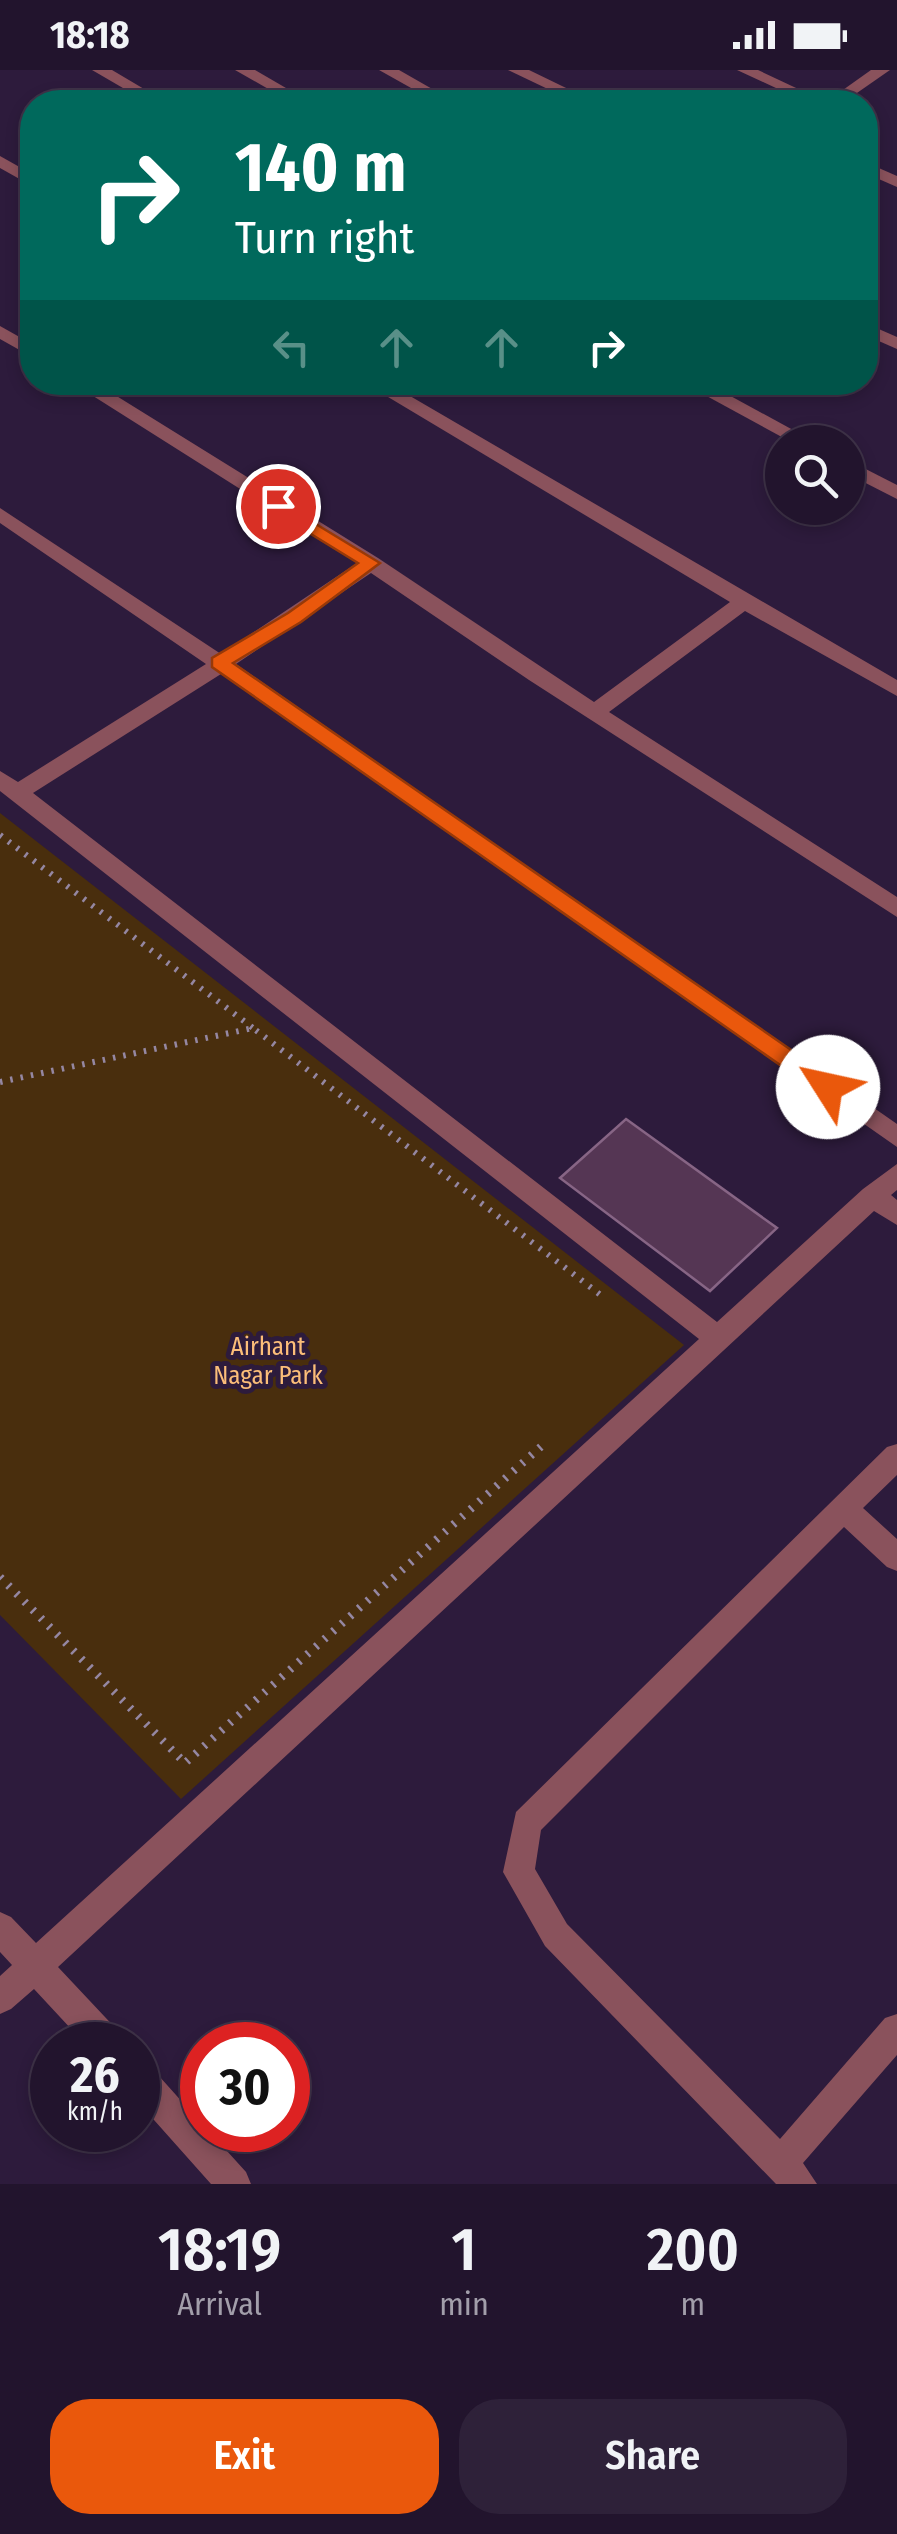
<!DOCTYPE html>
<style>
:root{--surface:#22142d;--page:#2e2139;--text:#f1f3f6;--muted:#a29eaa;--line:#3f3349;--accent:#ea580c}
body{margin:0;font-family:"Fira Sans Condensed",sans-serif;background:var(--page);color:var(--text);height:100vh;display:flex;flex-direction:column;font-size:38px;white-space:nowrap}
*{box-sizing:border-box;margin:0}
p{font-size:32px;color:var(--muted)}
.icon{flex:none;width:55px;height:55px;fill:none;stroke:currentColor;stroke-width:2;stroke-linecap:round;stroke-linejoin:round}
.map{position:relative;height:2114px;overflow:hidden}
.sheet{display:flex;flex-direction:column;background:var(--surface);flex:1}
.sheet>*{flex:none}
.top-card{position:absolute;left:20px;top:20px;width:858px;height:305px;border-radius:40px;box-shadow:0 5px 15px #0003,0 0 0 2px var(--line);background:#00695c;color:#fff;overflow:hidden}
.buttons{position:absolute;left:765px;top:355px;display:grid;gap:20px}
.buttons a{display:grid;place-items:center;width:100px;height:100px;border-radius:50%;background:var(--surface);box-shadow:0 5px 15px #0003,0 0 0 2px var(--line);font-size:50px}
.speed{position:absolute;left:30px;top:1952px;display:flex;gap:20px;font-size:50px;font-weight:700;text-align:center}
.speed>*{display:grid;place-content:center;width:130px;height:130px;border-radius:50%;background:var(--surface);box-shadow:0 5px 15px #0003,0 0 0 2px var(--line);line-height:1}
.speed small{font-size:25px;font-weight:400}
.speed .limit{border:15px solid #d22;background:#fff;color:#111}
.pin{position:absolute;display:grid;place-items:center;width:85px;height:85px;color:#fff;margin:-42px;border:5px solid #fff;border-radius:50%;box-shadow:0 2px 10px #0007}
.me{position:absolute;width:110px;margin:-55px;rotate:305deg;stroke-linejoin:round;filter:drop-shadow(0 0 8px #0008)}
.turn{display:flex;align-items:center;gap:35px;height:210px;padding:0 50px;font-size:45px}
.turn .icon{width:130px;height:130px;stroke-width:2.5}
.turn b{display:block;font-size:70px;line-height:85px}
.lanes{display:flex;align-items:center;height:95px;padding:0 50px;background:#0003;justify-content:center;gap:50px;direction:ltr}
.lanes .off{opacity:.35}
.eta{display:flex;justify-content:space-evenly;align-items:center;height:170px;text-align:center}
.eta b{font-size:60px;font-weight:600;line-height:70px}
.action{display:flex;gap:20px;margin-top:auto;padding:20px 50px}
.action a{flex:1;height:115px;border-radius:40px;background:var(--accent);color:#fff;font-size:40px;font-weight:600;line-height:115px;text-align:center}
.action a+a{background:var(--page);color:var(--text)}
.status{display:flex;justify-content:space-between;align-items:center;height:70px;padding:0 50px;background:var(--surface);direction:ltr}
.status svg{height:28px;fill:currentColor}
.map>svg:first-child{display:block}
</style>
<div class="status"><b>18:18</b><svg viewBox="0 0 49 12"><path d="M0 12V9h3v3zM5 12V6h3v6zM10 12V3h3v9zM15 12V0h3v12zM26 1h20v11H26zM47 4h2v5h-2z"/></svg></div>
<div class="map">
<svg width="897" height="2114" viewBox="0 0 897 2114">
<rect width="100%" height="100%" fill="#2d1b3c"/>
<!-- green -->
<polygon fill="#492e0d" points="0,743 684,1275 181,1729 0,1545"/>
<!-- building -->
<polygon fill="#553654" stroke="#876585" stroke-width="2.5" points="626,1049 777,1158 710,1221 560,1108"/>
<g fill="none" stroke-linecap="round" stroke-linejoin="round">
<!-- path-far1 -->
<g stroke="#9587a2" stroke-width="6" stroke-dasharray="2.5 8" stroke-linecap="butt">
<polyline points="0,765 253,958"/>
<polyline points="0,1012 253,958 602,1226"/>
</g>
<!-- path -->
<polyline stroke="#9587a2" stroke-width="8" stroke-dasharray="2.5 9" stroke-linecap="butt" points="0,1507 185,1693 545,1373"/>
<!-- minor -->
<g fill="#8a525c" fill-rule="evenodd">
<polygon points="92,0 112,0 166,32 147,32"/>
<polygon points="235,0 255,0 310,32 291,32"/>
<polygon points="379,0 399,0 455,32 436,32"/>
<polygon points="508,0 529,0 595,32 575,32"/>
<polygon points="737,0 758,0 826,32 871,0 890,0 844,32 806,32"/>
<polygon points="0,86 32,104 32,116 0,98"/>
<polygon points="865,92 897,106 897,117 865,103"/>
<polygon points="865,253 897,267 897,279 865,265"/>
<polygon points="0,256 32,274 32,287 0,269"/>
<polygon points="71,312 94,312 378,488 594,632 730,532 363,312 386,312 897,610 897,626 745,541 609,642 897,827 897,847 529,610 371,503 236,594 897,1054 897,1077 221,604 33,723 717,1252 863,1119 897,1094 897,1120 891,1125 897,1130 897,1155 874,1141 58,1897 120,1963 124,1975 86,1975 34,1919 11,1939 0,1944 0,1906 12,1895 0,1882 0,1842 11,1847 36,1873 699,1269 0,721 0,701 18,712 206,594 0,453 0,438 221,584 357,493"/>
<polygon points="681,312 705,312 815,372 791,372"/>
<polygon points="848,390 897,415 897,429 848,404"/>
<polygon points="897,1374 897,1405 863,1438 897,1469 897,1501 887,1497 844,1457 541,1760 535,1799 567,1854 780,2069 885,1948 897,1944 897,1985 803,2093 817,2114 776,2114 545,1876 503,1802 516,1742 887,1377"/>
<polygon points="138,1991 150,1996 202,2054 202,2060 208,2060 246,2102 251,2114 211,2114 138,2032"/>
</g>
</g>
<!-- route -->
<polygon fill="#ea580c" stroke="#983908" stroke-width="2.5" points="278,431 380,493 301,552 233,593 836,1011 839,1017 836,1023 820,1023 212,597 212,588 288,543 358,493 272,440 272,432"/>
<g text-anchor="middle" stroke-width="10" stroke-linejoin="round" paint-order="stroke">
<!-- park labels -->
<g font-size="25" fill="#fbbd79" stroke="#2d1b3c">
<text x="268" y="1285">Airhant<tspan x="268" dy="29">Nagar Park</tspan></text>
</g>
</g>
</svg>
<div class="buttons">
<a><svg class="icon" aria-label="search" viewBox="0 0 24 24"><circle cx="10" cy="10" r="6"/><path d="M15 15l6 6"/></svg></a>
</div>
<div class="speed"><div>26<small>km/h</small></div><div class="limit">30</div></div>
<div class="pin" style="left:278px;top:436px;background:#d93025"><svg class="icon" aria-label="arrive" viewBox="0 0 24 24"><path d="M6 21V4h12l-3 4 3 4H6"/></svg></div>
<svg class="me" style="left:828px;top:1017px" viewBox="-20 -20 40 40"><circle r="19" fill="#fff"/><path d="M0-13L10 11 0 6-10 11z" fill="#ea580c"/></svg>
<div class="top-card">
<div class="turn"><svg class="icon" aria-label="right" viewBox="0 0 24 24"><path d="M7 20v-9h11M14 6l5 5-5 5"/></svg><div><b>140 m</b>Turn right</div></div>
<div class="lanes"><svg class="icon off" aria-label="left" viewBox="0 0 24 24"><path d="M17 20v-9H6M10 6l-5 5 5 5"/></svg><svg class="icon off" aria-label="ahead" viewBox="0 0 24 24"><path d="M12 20V5M6 11l6-6 6 6"/></svg><svg class="icon off" aria-label="ahead" viewBox="0 0 24 24"><path d="M12 20V5M6 11l6-6 6 6"/></svg><svg class="icon" aria-label="right" viewBox="0 0 24 24"><path d="M7 20v-9h11M14 6l5 5-5 5"/></svg></div>
</div>
</div>
<section class="sheet">
<div class="eta">
<div><b>18:19</b><p>Arrival</p></div>
<div><b>1</b><p>min</p></div>
<div><b>200</b><p>m</p></div>
</div>
<div class="action"><a>Exit</a><a>Share</a></div>
</section>
